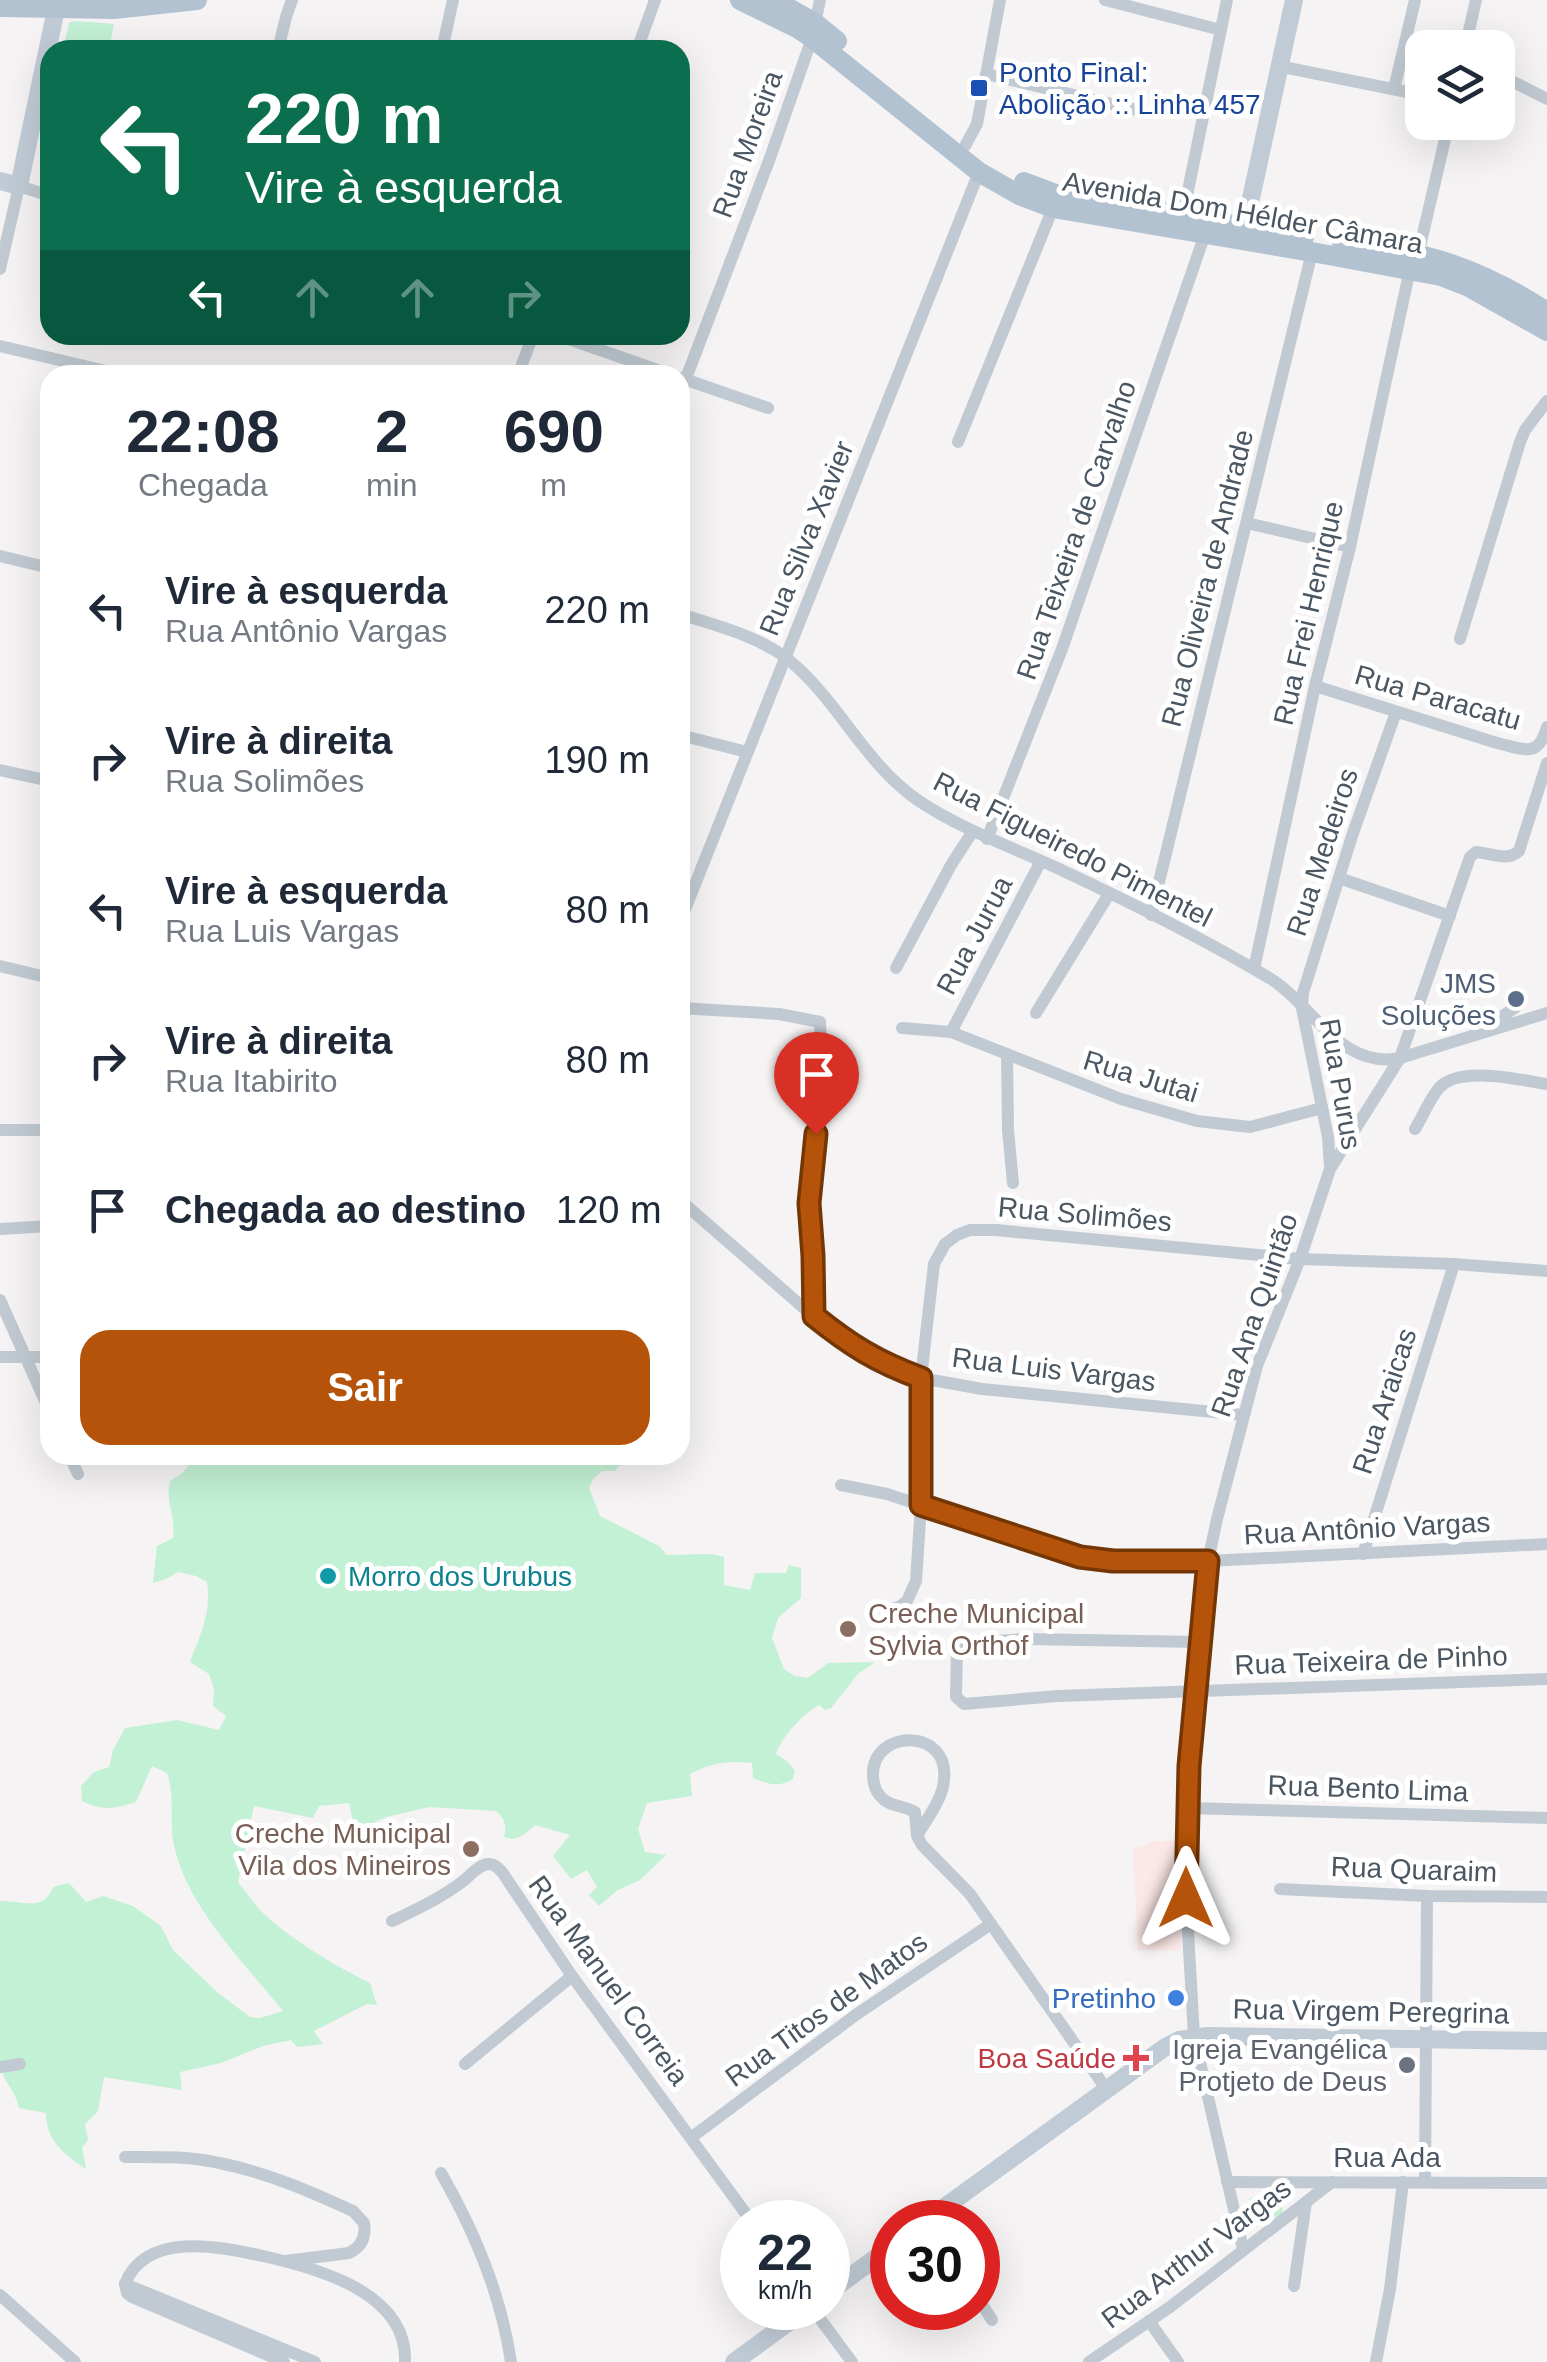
<!DOCTYPE html>
<html lang="pt">
<meta charset="utf-8">
<style>
:root{--surface:#fff;--page:#f6f6f7;--text:#1f2937;--muted:#747a83;--accent:#b45309}
body{margin:0;font-family:Arial,sans-serif;background:var(--page);color:var(--text);height:100vh;display:flex;flex-direction:column;font-size:38px;white-space:nowrap}
*{box-sizing:border-box;margin:0}
p{font-size:32px;color:var(--muted)}
.icon{flex:none;width:55px;height:55px;fill:none;stroke:currentColor;stroke-width:2;stroke-linecap:round;stroke-linejoin:round}
.map{position:relative;flex:1;overflow:hidden}
.side{position:absolute;left:40px;top:365px;width:650px;height:1100px;display:flex;flex-direction:column;background:var(--surface);border-radius:30px;box-shadow:0 10px 40px #0002}
.side>*{flex:none}
.hud{position:absolute;left:40px;top:40px;width:650px;height:305px;border-radius:30px;box-shadow:0 10px 40px #0002;background:#0b6e4f;color:#fff;overflow:hidden}
.fabs{position:absolute;left:1405px;top:30px;display:grid;gap:20px}
.fabs a{display:grid;place-items:center;width:110px;height:110px;border-radius:20px;background:var(--surface);box-shadow:0 10px 40px #0002;font-size:50px}
.speed{position:absolute;left:720px;top:2200px;display:flex;gap:20px;font-size:50px;font-weight:700;text-align:center}
.speed>*{display:grid;place-content:center;width:130px;height:130px;border-radius:50%;background:var(--surface);box-shadow:0 10px 40px #0002;line-height:1}
.speed small{font-size:25px;font-weight:400}
.speed .limit{border:15px solid #d22;background:#fff;color:#111}
.pin{position:absolute;display:grid;place-items:center;width:85px;height:85px;color:#fff;margin:-102px -42px;border-radius:50% 50% 50% 0;rotate:-45deg;box-shadow:0 0 10px #0007}
.pin .icon{rotate:45deg}
.me{position:absolute;width:110px;margin:-55px;rotate:0deg;stroke-linejoin:round;filter:drop-shadow(0 0 8px #0008)}
.turn{display:flex;align-items:center;gap:35px;height:210px;padding:0 40px;font-size:45px}
.turn .icon{width:130px;height:130px;stroke-width:2.5}
.turn b{display:block;font-size:70px;line-height:85px}
.lanes{display:flex;align-items:center;height:95px;padding:0 40px;background:#0003;justify-content:center;gap:50px;direction:ltr}
.lanes .off{opacity:.35}
.eta{display:flex;justify-content:space-evenly;align-items:center;height:170px;text-align:center}
.eta b{font-size:60px;font-weight:800;line-height:70px}
.action{display:flex;gap:20px;margin-top:auto;padding:20px 40px}
.action a{flex:1;height:115px;border-radius:30px;background:var(--accent);color:#fff;font-size:40px;font-weight:800;line-height:115px;text-align:center}
ul{padding:0;list-style:none}
li{display:flex;align-items:center;gap:30px;height:150px;padding:0 40px}
li div{flex:1}
li b{display:block;font-size:38px}
li em{font-style:normal}
.map>svg:first-child{display:block}
</style>
<div class="map">
<svg width="1547" height="2362" viewBox="0 0 1547 2362">
<rect width="100%" height="100%" fill="#f5f3f3"/>
<!-- medical -->
<polygon fill="#fce8e6" points="1155,1841 1180,1841 1181,1950 1138,1950 1133,1849"/>
<!-- green -->
<g fill="#c3f1d5">
<polygon points="74,21 114,24 109,50 63,50 69,23"/>
<path d="M199 1455H621L622 1462 615 1471H602L593 1479 589 1488 600 1516 659 1546 667 1555 712 1554 724 1557V1585L750 1590 755 1573H786L789 1565 801 1568V1598L778 1618 772 1638 784 1669 795 1676 808 1678 828 1663 875 1662 858 1674 831 1708 825 1710 819 1705C802 1715 782 1736 776 1754L788 1762 795 1771 793 1779C779 1788 767 1784 753 1778L752 1763C729 1760 710 1763 690 1774L692 1796 647 1803 638 1829 645 1852 666 1855 640 1880 618 1890 599 1906 589 1895 597 1887 587 1870 571 1879 553 1856 570 1835 535 1825C525 1833 518 1843 504 1837 507 1825 505 1819 496 1811L429 1807 386 1817 355 1831 349 1803 319 1806 313 1818 254 1806 238 1882C246 1892 254 1904 263 1913 291 1940 336 1966 370 1983L377 2005 367 2004 314 2031 323 2044 297 2047 291 2040 263 2046 221 2063 180 2072 182 2090 104 2077 98 2111 85 2124 88 2140 82 2147 86 2169C64 2154 46 2141 46 2113L19 2108C16 2092 5 2083 0 2068V1901C22 1900 43 1913 53 1887L69 1883 86 1902 103 1896 133 1906 161 1926 173 1950 217 1992 250 2017 260 2018 283 2011C246 1965 189 1908 175 1850 168 1825 176 1798 167 1773L152 1766 136 1802C114 1809 102 1811 82 1801L81 1786 94 1772 109 1767 113 1750 125 1728 177 1720 219 1730 226 1716 213 1706 214 1689 209 1674 190 1662C200 1635 212 1612 207 1582L196 1576 178 1572 166 1579 153 1583 157 1546 173 1538C176 1514 165 1504 170 1481L181 1474Z"/>
<polygon points="1282,2197 1283,2217 1249,2218 1249,2198"/>
</g>
<g fill="none" stroke-linecap="round" stroke-linejoin="round">
<!-- street -->
<g stroke="#c1cad2" stroke-width="12">
<polyline points="1105,0 1221,30"/>
<polyline points="1465,48 1476,0"/>
<polyline points="278,50 286,17 292,0"/>
<polyline points="442,50 453,0"/>
<polyline points="637,50 655,0"/>
<polyline points="1278,66 1422,95"/>
<polyline points="986,74 1145,112"/>
<polyline points="1498,74 1547,99"/>
<polyline points="1394,89 1415,0"/>
<polyline points="965,146 977,124 1000,0"/>
<polyline points="1183,215 1227,0"/>
<polyline points="1418,255 1449,122"/>
<polyline points="0,269 19,186 50,196"/>
<polyline points="557,335 672,375"/>
<polyline points="0,346 123,375"/>
<polyline points="518,375 533,335"/>
<polyline points="681,378 768,408"/>
<polyline points="680,394 770,158 812,38 820,0"/>
<polyline points="958,442 1053,208"/>
<polyline points="1247,523 1350,547"/>
<polyline points="0,556 50,568"/>
<path d="M680 614C714 625 755 635 785 657 837 697 864 764 919 801 961 829 1009 846 1055 867 1126 900 1204 939 1271 979 1314 1006 1341 1070 1400 1058L1547 1013"/>
<polyline points="1460,639 1520,442 1525,430 1547,401"/>
<path d="M1315 686 1497 743C1524 749 1538 759 1547 727"/>
<polyline points="680,735 747,752"/>
<polyline points="0,770 50,781"/>
<polyline points="987,839 1062,649 1205,234"/>
<polyline points="1339,878 1450,916"/>
<polyline points="1151,915 1312,252"/>
<polyline points="680,922 979,172"/>
<polyline points="0,966 50,978"/>
<polyline points="896,968 951,865 973,831"/>
<polyline points="1254,969 1315,686 1350,547 1410,269"/>
<polyline points="680,1008 779,1014 820,1022 822,1073 809,1203 813,1316"/>
<polyline points="1036,1013 1109,894"/>
<polyline points="1488,1026 1516,1007"/>
<polyline points="902,1028 951,1032 1121,1099 1197,1121 1250,1127 1322,1108"/>
<polyline points="951,1032 1041,861"/>
<polyline points="1007,1054 1008,1130 1013,1183"/>
<path d="M1415 1129C1423 1116 1429 1100 1439 1088 1459 1065 1520 1080 1547 1084"/>
<polyline points="0,1130 50,1130"/>
<polyline points="1330,1167 1328,1137 1302,1008 1303,993 1352,836 1396,712"/>
<polyline points="680,1200 813,1316 849,1344 884,1364 921,1378 982,1389 1243,1415"/>
<polyline points="0,1229 50,1226"/>
<polyline points="0,1300 50,1412"/>
<polyline points="0,1357 50,1357"/>
<polyline points="69,1455 78,1474"/>
<polyline points="841,1485 887,1494 1079,1557 1113,1561 1208,1561 1547,1544"/>
<polyline points="1363,1554 1454,1264"/>
<polyline points="889,1610 899,1607 907,1601 916,1581 921,1505 921,1378 934,1264 945,1244 957,1235 970,1230 996,1230 1300,1259 1454,1264 1547,1271"/>
<polyline points="1200,1642 1025,1639 964,1643 957,1647 956,1697 964,1704 1058,1696 1547,1679"/>
<polyline points="1188,1808 1547,1818"/>
<path d="M917 1836C926 1820 943 1799 944 1780 950 1727 873 1729 873 1774 873 1782 875 1790 880 1796 889 1807 903 1805 915 1812L917 1836 922 1845 970 1894 1107 2090"/>
<polyline points="1280,1889 1427,1896 1547,1897"/>
<path d="M392 1921C416 1910 441 1898 462 1882 470 1876 479 1864 489 1864 495 1864 498 1868 502 1872L572 1976 752 2222"/>
<polyline points="465,2064 572,1976"/>
<polyline points="0,2067 20,2064"/>
<polyline points="692,2137 857,2014 991,1924"/>
<path d="M125 2157C156 2157 188 2156 219 2163 266 2172 309 2191 353 2211L364 2223C366 2236 362 2247 349 2253L286 2261"/>
<path d="M441 2173C475 2232 501 2294 511 2362"/>
<polyline points="1227,2182 1547,2183"/>
<polyline points="1425,2182 1427,1896"/>
<path d="M1243 2249 1194 2036 1186 1897 1189 1766 1208 1561 1217 1519 1257 1366 1300 1259 1330 1169 1400 1058 1470 857 1476 852C1491 853 1507 862 1519 851L1547 763"/>
<path d="M125 2284C146 2230 221 2247 263 2256 316 2268 408 2292 405 2362"/>
<polyline points="125,2284 315,2362"/>
<polyline points="125,2284 127,2293 132,2297 284,2362"/>
<polyline points="1294,2286 1306,2202"/>
<polyline points="0,2295 75,2362"/>
<polyline points="978,2298 992,2320"/>
<polyline points="812,2308 852,2362"/>
<polyline points="1149,2321 1178,2362"/>
<polyline points="1089,2362 1170,2307 1332,2182"/>
<polyline points="1376,2362 1390,2289 1403,2182"/>
</g>
<!-- secondary -->
<g stroke="#c1cbd6" stroke-width="18">
<polyline points="0,181 19,186 56,9 52,0"/>
<polyline points="1247,239 1245,226 1294,0"/>
<polyline points="924,2222 1164,2048 1179,2040 1208,2036 1547,2041"/>
<polyline points="828,2293 892,2246"/>
<polyline points="734,2362 808,2308"/>
</g>
<!-- primary -->
<g stroke="#b3c2d1" stroke-width="20">
<polyline points="740,0 797,28 812,38 979,172 1021,196 1053,208 1312,252 1441,276 1469,287 1547,331"/>
<polyline points="774,0 815,23 837,41"/>
<polyline points="0,7 114,9 197,0"/>
<polyline points="1024,182 1056,194 1304,237"/>
<path d="M1342 244C1368 247 1394 250 1419 255 1462 264 1511 288 1547 312"/>
</g>
</g>
<g fill="none" stroke-linecap="round" stroke-linejoin="round">
<!-- route casing -->
<g stroke="#753606" stroke-width="25">
<path id="route" d="M816 1134 809 1203 813 1256 814 1316C850 1345 877 1362 921 1378V1505L1080 1557 1113 1561H1208L1189 1766 1186 1898"/>
</g>
<!-- route -->
<use href="#route" stroke="#b45309" stroke-width="18"/>
</g>
<!-- markers -->
<rect fill="#1a4fb4" stroke="#fff" stroke-width="4" x="969" y="78" width="20" height="20" rx="5"/>
<circle fill="#5c6f8a" stroke="#fff" stroke-width="4" cx="1516" cy="999" r="10"/>
<circle fill="#0f9aa8" stroke="#fff" stroke-width="4" cx="328" cy="1576" r="10"/>
<g fill="#8d6e63" stroke="#fff" stroke-width="4">
<circle cx="848" cy="1629" r="10"/>
<circle cx="471" cy="1849" r="10"/>
</g>
<circle fill="#3f7fe0" stroke="#fff" stroke-width="4" cx="1176" cy="1998" r="10"/>
<path fill="#e0444e" stroke="#fff" stroke-width="4" d="M1131 2043h10v10h10v10h-10v10h-10v-10h-10v-10h10z"/>
<circle fill="#6b7280" stroke="#fff" stroke-width="4" cx="1407" cy="2065" r="10"/>
<g text-anchor="middle" stroke-width="10" stroke-linejoin="round" paint-order="stroke">
<!-- transit labels -->
<g font-size="28" fill="#164399" stroke="#fff" text-anchor="start">
<text x="999" y="82">Ponto Final:<tspan x="999" dy="32">Abolição :: Linha 457</tspan></text>
</g>
<!-- street labels -->
<g font-size="28" fill="#4a5661" stroke="#fff">
<text transform="translate(747 144) rotate(-70)" y="10">Rua Moreira</text>
<text transform="translate(1243 212) rotate(10)" y="10">Avenida Dom Hélder Câmara</text>
<text transform="translate(1076 530) rotate(-71)" y="10">Rua Teixeira de Carvalho</text>
<text transform="translate(806 538) rotate(-68)" y="10">Rua Silva Xavier</text>
<text transform="translate(1207 578) rotate(-76)" y="10">Rua Oliveira de Andrade</text>
<text transform="translate(1308 613) rotate(-77)" y="10">Rua Frei Henrique</text>
<text transform="translate(1438 697) rotate(16)" y="10">Rua Paracatu</text>
<text transform="translate(1073 849) rotate(27)" y="10">Rua Figueiredo Pimentel</text>
<text transform="translate(1322 852) rotate(-72)" y="10">Rua Medeiros</text>
<text transform="translate(974 935) rotate(-62)" y="10">Rua Jurua</text>
<text transform="translate(1141 1076) rotate(17)" y="10">Rua Jutai</text>
<text transform="translate(1341 1084) rotate(80)" y="10">Rua Purus</text>
<text transform="translate(1085 1214) rotate(5)" y="10">Rua Solimões</text>
<text transform="translate(1254 1315) rotate(-71)" y="10">Rua Ana Quintão</text>
<text transform="translate(1054 1369) rotate(7)" y="10">Rua Luis Vargas</text>
<text transform="translate(1384 1401) rotate(-72)" y="10">Rua Araicas</text>
<text transform="translate(1367 1528) rotate(-3)" y="10">Rua Antônio Vargas</text>
<text transform="translate(1371 1660) rotate(-2)" y="10">Rua Teixeira de Pinho</text>
<text transform="translate(1368 1788) rotate(2)" y="10">Rua Bento Lima</text>
<text transform="translate(1414 1869) rotate(2)" y="10">Rua Quaraim</text>
<text transform="translate(609 1980) rotate(54)" y="10">Rua Manuel Correia</text>
<text transform="translate(826 2009) rotate(-36)" y="10">Rua Titos de Matos</text>
<text transform="translate(1371 2011) rotate(1)" y="10">Rua Virgem Peregrina</text>
<text x="1387" y="2167">Rua Ada</text>
<text transform="translate(1196 2253) rotate(-37)" y="10">Rua Arthur Vargas</text>
</g>
<!-- service labels -->
<g font-size="28" fill="#4e5e75" stroke="#fff" text-anchor="end">
<text x="1496" y="993">JMS<tspan x="1496" dy="32">Soluções</tspan></text>
</g>
<!-- culture labels -->
<g font-size="28" fill="#0d838f" stroke="#fff" text-anchor="start">
<text x="348" y="1586">Morro dos Urubus</text>
</g>
<!-- education labels -->
<g font-size="28" fill="#785e54" stroke="#fff" text-anchor="start">
<text x="868" y="1623">Creche Municipal<tspan x="868" dy="32">Sylvia Orthof</tspan></text>
<text x="451" y="1843" text-anchor="end">Creche Municipal<tspan x="451" dy="32">Vila dos Mineiros</tspan></text>
</g>
<!-- shop labels -->
<g font-size="28" fill="#366cbe" stroke="#fff" text-anchor="end">
<text x="1156" y="2008">Pretinho</text>
</g>
<!-- worship labels -->
<g font-size="28" fill="#5b616d" stroke="#fff" text-anchor="end">
<text x="1387" y="2059">Igreja Evangélica<tspan x="1387" dy="32">Protjeto de Deus</tspan></text>
</g>
<!-- health labels -->
<g font-size="28" fill="#be3a42" stroke="#fff" text-anchor="end">
<text x="1116" y="2068">Boa Saúde</text>
</g>
</g>
</svg>
<div class="fabs">
<a><svg class="icon" aria-label="layers" viewBox="0 0 24 24"><path d="M12 4l9 5-9 5-9-5zM3 14l9 5 9-5"/></svg></a>
</div>
<div class="speed"><div>22<small>km/h</small></div><div class="limit">30</div></div>
<div class="pin" style="left:816px;top:1134px;background:#d93025"><svg class="icon" aria-label="arrive" viewBox="0 0 24 24"><path d="M6 21V4h12l-3 4 3 4H6"/></svg></div>
<svg class="me" style="left:1186px;top:1898px" viewBox="-20 -20 40 40"><path d="M0-17L14 15 0 8-14 15z" fill="#b45309" stroke="#fff" stroke-width="4"/></svg>
<div class="hud">
<div class="turn"><svg class="icon" aria-label="left" viewBox="0 0 24 24"><path d="M17 20v-9H6M10 6l-5 5 5 5"/></svg><div><b>220 m</b>Vire à esquerda</div></div>
<div class="lanes"><svg class="icon" aria-label="left" viewBox="0 0 24 24"><path d="M17 20v-9H6M10 6l-5 5 5 5"/></svg><svg class="icon off" aria-label="ahead" viewBox="0 0 24 24"><path d="M12 20V5M6 11l6-6 6 6"/></svg><svg class="icon off" aria-label="ahead" viewBox="0 0 24 24"><path d="M12 20V5M6 11l6-6 6 6"/></svg><svg class="icon off" aria-label="right" viewBox="0 0 24 24"><path d="M7 20v-9h11M14 6l5 5-5 5"/></svg></div>
</div>
<section class="side">
<div class="eta">
<div><b>22:08</b><p>Chegada</p></div>
<div><b>2</b><p>min</p></div>
<div><b>690</b><p>m</p></div>
</div>
<ul>
<li><svg class="icon" aria-label="left" viewBox="0 0 24 24"><path d="M17 20v-9H6M10 6l-5 5 5 5"/></svg><div><b>Vire à esquerda</b><p>Rua Antônio Vargas</p></div><em>220 m</em></li>
<li><svg class="icon" aria-label="right" viewBox="0 0 24 24"><path d="M7 20v-9h11M14 6l5 5-5 5"/></svg><div><b>Vire à direita</b><p>Rua Solimões</p></div><em>190 m</em></li>
<li><svg class="icon" aria-label="left" viewBox="0 0 24 24"><path d="M17 20v-9H6M10 6l-5 5 5 5"/></svg><div><b>Vire à esquerda</b><p>Rua Luis Vargas</p></div><em>80 m</em></li>
<li><svg class="icon" aria-label="right" viewBox="0 0 24 24"><path d="M7 20v-9h11M14 6l5 5-5 5"/></svg><div><b>Vire à direita</b><p>Rua Itabirito</p></div><em>80 m</em></li>
<li><svg class="icon" aria-label="arrive" viewBox="0 0 24 24"><path d="M6 21V4h12l-3 4 3 4H6"/></svg><div><b>Chegada ao destino</b></div><em>120 m</em></li>
</ul>
<div class="action"><a>Sair</a></div>
</section>
</div>
